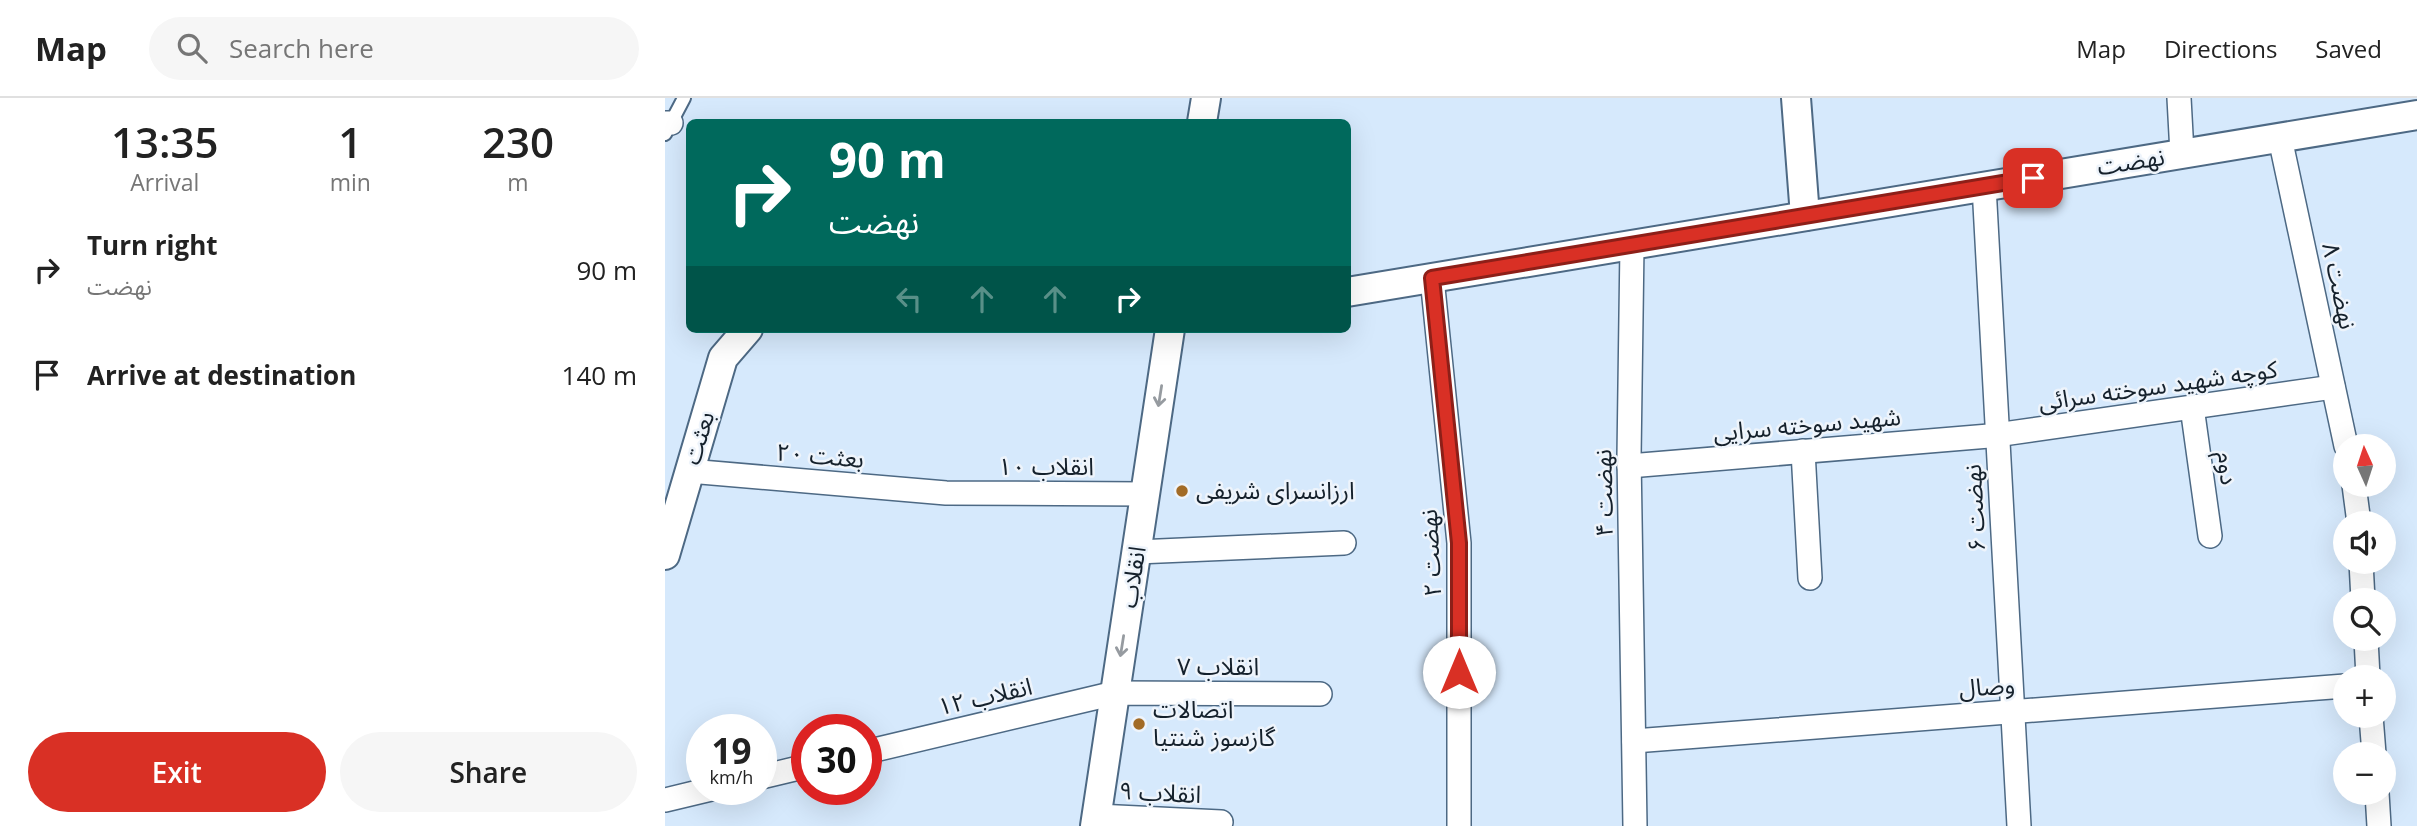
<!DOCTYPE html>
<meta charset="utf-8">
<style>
:root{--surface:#fff;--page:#f6f6f6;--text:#222;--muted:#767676;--line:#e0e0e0;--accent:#d93025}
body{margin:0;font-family:"Open Sans","Noto Sans Arabic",sans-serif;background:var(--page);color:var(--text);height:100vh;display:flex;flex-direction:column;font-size:26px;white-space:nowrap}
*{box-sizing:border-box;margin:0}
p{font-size:23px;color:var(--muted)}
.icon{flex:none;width:38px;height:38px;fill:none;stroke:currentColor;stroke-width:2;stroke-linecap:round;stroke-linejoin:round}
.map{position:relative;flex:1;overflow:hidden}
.panel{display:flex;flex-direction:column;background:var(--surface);width:665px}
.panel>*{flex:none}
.hud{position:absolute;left:21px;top:21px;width:665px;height:214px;border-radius:10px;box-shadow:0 7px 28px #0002;background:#00695c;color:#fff;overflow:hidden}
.needle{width:46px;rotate:357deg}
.controls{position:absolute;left:1668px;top:336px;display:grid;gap:14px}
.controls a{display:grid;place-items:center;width:63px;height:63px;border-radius:50%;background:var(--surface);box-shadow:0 7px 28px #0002;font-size:35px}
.speed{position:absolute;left:21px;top:616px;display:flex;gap:14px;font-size:35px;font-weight:700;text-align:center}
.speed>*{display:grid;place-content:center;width:91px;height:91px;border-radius:50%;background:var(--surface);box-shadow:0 7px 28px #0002;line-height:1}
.speed small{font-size:18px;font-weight:400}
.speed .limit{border:10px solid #d22;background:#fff;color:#111}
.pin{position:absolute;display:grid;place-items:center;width:60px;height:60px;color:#fff;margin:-30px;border-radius:14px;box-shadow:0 4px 10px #0006}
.me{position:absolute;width:77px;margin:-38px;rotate:0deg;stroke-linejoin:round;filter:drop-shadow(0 0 5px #0008)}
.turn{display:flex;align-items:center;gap:24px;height:147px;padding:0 28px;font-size:32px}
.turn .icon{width:91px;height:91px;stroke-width:2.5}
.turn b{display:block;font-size:49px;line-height:60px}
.lanes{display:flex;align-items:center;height:66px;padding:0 28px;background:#0003;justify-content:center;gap:35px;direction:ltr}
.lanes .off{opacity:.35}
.eta{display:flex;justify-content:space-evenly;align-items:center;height:119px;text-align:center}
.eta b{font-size:42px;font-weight:600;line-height:49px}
.cta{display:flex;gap:14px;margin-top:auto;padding:14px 28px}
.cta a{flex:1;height:80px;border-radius:42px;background:var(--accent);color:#fff;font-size:28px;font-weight:600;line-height:80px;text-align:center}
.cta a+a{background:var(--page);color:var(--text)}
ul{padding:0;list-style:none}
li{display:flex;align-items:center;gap:21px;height:105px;padding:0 28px}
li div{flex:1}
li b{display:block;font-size:26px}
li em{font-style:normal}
header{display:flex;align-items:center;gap:42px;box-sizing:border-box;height:98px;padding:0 35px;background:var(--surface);border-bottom:2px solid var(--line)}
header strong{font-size:33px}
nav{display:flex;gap:38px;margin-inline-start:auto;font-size:24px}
.search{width:490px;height:63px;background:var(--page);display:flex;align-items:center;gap:18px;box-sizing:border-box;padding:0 24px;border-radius:38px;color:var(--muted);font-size:26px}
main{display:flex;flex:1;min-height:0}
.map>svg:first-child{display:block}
</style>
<header>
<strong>Map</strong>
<div class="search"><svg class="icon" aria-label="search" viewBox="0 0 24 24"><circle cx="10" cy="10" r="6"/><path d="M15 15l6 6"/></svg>Search here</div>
<nav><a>Map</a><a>Directions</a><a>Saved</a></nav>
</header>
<main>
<section class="panel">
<div class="eta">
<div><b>13:35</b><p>Arrival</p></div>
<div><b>1</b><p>min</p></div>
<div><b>230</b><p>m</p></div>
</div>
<ul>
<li><svg class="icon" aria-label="right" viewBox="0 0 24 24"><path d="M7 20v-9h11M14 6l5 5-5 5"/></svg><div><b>Turn right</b><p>نهضت</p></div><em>90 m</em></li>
<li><svg class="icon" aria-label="arrive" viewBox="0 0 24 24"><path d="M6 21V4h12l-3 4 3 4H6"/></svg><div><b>Arrive at destination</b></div><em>140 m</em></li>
</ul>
<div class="cta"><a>Exit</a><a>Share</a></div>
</section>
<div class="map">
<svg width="1752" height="728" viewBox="0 0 1752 728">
<rect width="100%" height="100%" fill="#d6e9fc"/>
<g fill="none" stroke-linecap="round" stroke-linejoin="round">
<!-- service casing -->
<g stroke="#4d6984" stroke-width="16">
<polyline id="service" points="0,36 19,0"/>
</g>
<!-- minor casing -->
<g stroke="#4d6984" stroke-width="26">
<g id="minor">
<polyline points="1514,0 1517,55"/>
<polyline points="0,25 6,25"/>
<polyline points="1615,40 1681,348"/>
<polyline points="1319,88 1354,728"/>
<polyline points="967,147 964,359 970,728"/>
<polyline points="767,180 794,445 794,728"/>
<polyline points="1527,309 1545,438"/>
<polyline points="1138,353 1145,480"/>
<polyline points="964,368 1324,338 1668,289"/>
<polyline points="24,373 281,395 480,396"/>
<polyline points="1689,387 1694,425"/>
<polyline points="472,454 679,445"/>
<polyline points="1696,464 1698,502"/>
<polyline points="1701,541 1703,579"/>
<polyline points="1706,618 1709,656"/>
<polyline points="969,643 1680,588"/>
<polyline points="201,654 450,595 655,596"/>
<polyline points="96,679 142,668"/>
<polyline points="1712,695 1714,728"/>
<polyline points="0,702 46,691"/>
<polyline points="432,718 556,724"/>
</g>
</g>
<!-- tertiary casing -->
<g stroke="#4d6984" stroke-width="32">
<g id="tertiary">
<polyline points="1131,0 1140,118"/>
<polyline points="537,24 541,0"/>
<polyline points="682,194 1752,17"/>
<polyline points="0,457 58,260 83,231"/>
<polyline points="430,728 505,231"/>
</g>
</g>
<!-- service -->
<use href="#service" stroke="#fff" stroke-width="12"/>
<!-- minor -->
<use href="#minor" stroke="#fff" stroke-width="23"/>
<!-- tertiary -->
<use href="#tertiary" stroke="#fff" stroke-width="28"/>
</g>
<!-- one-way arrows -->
<defs><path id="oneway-shaft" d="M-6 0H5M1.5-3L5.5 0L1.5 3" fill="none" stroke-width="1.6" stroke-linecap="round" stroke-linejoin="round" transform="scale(1.75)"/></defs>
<g stroke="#969ba0">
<use href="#oneway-shaft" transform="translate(495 298) rotate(99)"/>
<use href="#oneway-shaft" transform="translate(457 548) rotate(99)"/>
</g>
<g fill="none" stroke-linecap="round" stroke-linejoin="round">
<!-- route casing -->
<g stroke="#8d1f18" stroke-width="18">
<polyline id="route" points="794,574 794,445 767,180 1368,80"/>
</g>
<!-- route -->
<use href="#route" stroke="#d93025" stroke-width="12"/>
</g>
<!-- markers -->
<g fill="#a26b26" stroke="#eef4fb" stroke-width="2.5">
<circle cx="517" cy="393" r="7"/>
<circle cx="474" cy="626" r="7"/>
</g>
<g text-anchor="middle" stroke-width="5" stroke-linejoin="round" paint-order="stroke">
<!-- street labels -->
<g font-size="24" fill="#15212c" stroke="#eef4fb">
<text transform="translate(1466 64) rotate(-9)" y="8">نهضت</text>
<text transform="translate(1674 188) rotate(78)" y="8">۸ نهضت</text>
<text transform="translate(1493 288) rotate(-8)" y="8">کوچه شهید سوخته سرائی</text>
<text transform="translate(1142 327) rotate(-5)" y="8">شهید سوخته سرایی</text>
<text transform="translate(34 340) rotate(-73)" y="8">بعثت</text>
<text transform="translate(155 358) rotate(5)" y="8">۲۰ بعثت</text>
<text x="381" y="377">۱۰ انقلاب</text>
<text transform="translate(1562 370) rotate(82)" y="8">دوم</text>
<text transform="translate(939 395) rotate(-91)" y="8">۴ نهضت</text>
<text transform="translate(1310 410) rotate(-93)" y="8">۶ نهضت</text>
<text transform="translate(766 455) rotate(-93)" y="8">۲ نهضت</text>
<text transform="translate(468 479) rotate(-81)" y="8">انقلاب</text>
<text x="553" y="577">۷ انقلاب</text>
<text transform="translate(1322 589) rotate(-4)" y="8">وصال</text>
<text transform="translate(320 599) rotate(-13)" y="8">۱۲ انقلاب</text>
<text transform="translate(495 695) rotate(3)" y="8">۹ انقلاب</text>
</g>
<!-- poi labels -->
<g font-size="24" fill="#15212c" stroke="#eef4fb" text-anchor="start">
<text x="531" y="401">ارزانسرای شریفی</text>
<text x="488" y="620">اتصالات<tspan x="488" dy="28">گازسوز شنتیا</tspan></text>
</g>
</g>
</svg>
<div class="controls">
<a><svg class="needle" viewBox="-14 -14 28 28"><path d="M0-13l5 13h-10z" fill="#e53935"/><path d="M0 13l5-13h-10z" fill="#767676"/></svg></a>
<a><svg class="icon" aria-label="sound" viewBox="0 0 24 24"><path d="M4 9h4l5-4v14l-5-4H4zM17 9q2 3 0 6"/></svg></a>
<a><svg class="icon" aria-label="search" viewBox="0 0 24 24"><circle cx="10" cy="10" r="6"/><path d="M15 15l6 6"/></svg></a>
<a>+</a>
<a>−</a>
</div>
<div class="speed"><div>19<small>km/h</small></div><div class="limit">30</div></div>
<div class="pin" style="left:1368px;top:80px;background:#d93025"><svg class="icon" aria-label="arrive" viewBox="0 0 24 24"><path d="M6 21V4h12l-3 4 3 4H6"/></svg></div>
<svg class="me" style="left:794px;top:574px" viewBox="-20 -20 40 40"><circle r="19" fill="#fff"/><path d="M0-13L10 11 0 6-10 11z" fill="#d93025"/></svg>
<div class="hud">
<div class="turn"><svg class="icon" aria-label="right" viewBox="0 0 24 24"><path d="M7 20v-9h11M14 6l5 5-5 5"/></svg><div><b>90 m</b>نهضت</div></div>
<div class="lanes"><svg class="icon off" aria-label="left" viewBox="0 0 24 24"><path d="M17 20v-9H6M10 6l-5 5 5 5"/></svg><svg class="icon off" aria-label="ahead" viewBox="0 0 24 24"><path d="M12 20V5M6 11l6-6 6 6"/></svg><svg class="icon off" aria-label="ahead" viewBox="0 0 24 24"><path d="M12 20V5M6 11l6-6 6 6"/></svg><svg class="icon" aria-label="right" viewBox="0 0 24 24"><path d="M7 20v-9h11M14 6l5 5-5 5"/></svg></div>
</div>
</div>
</main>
